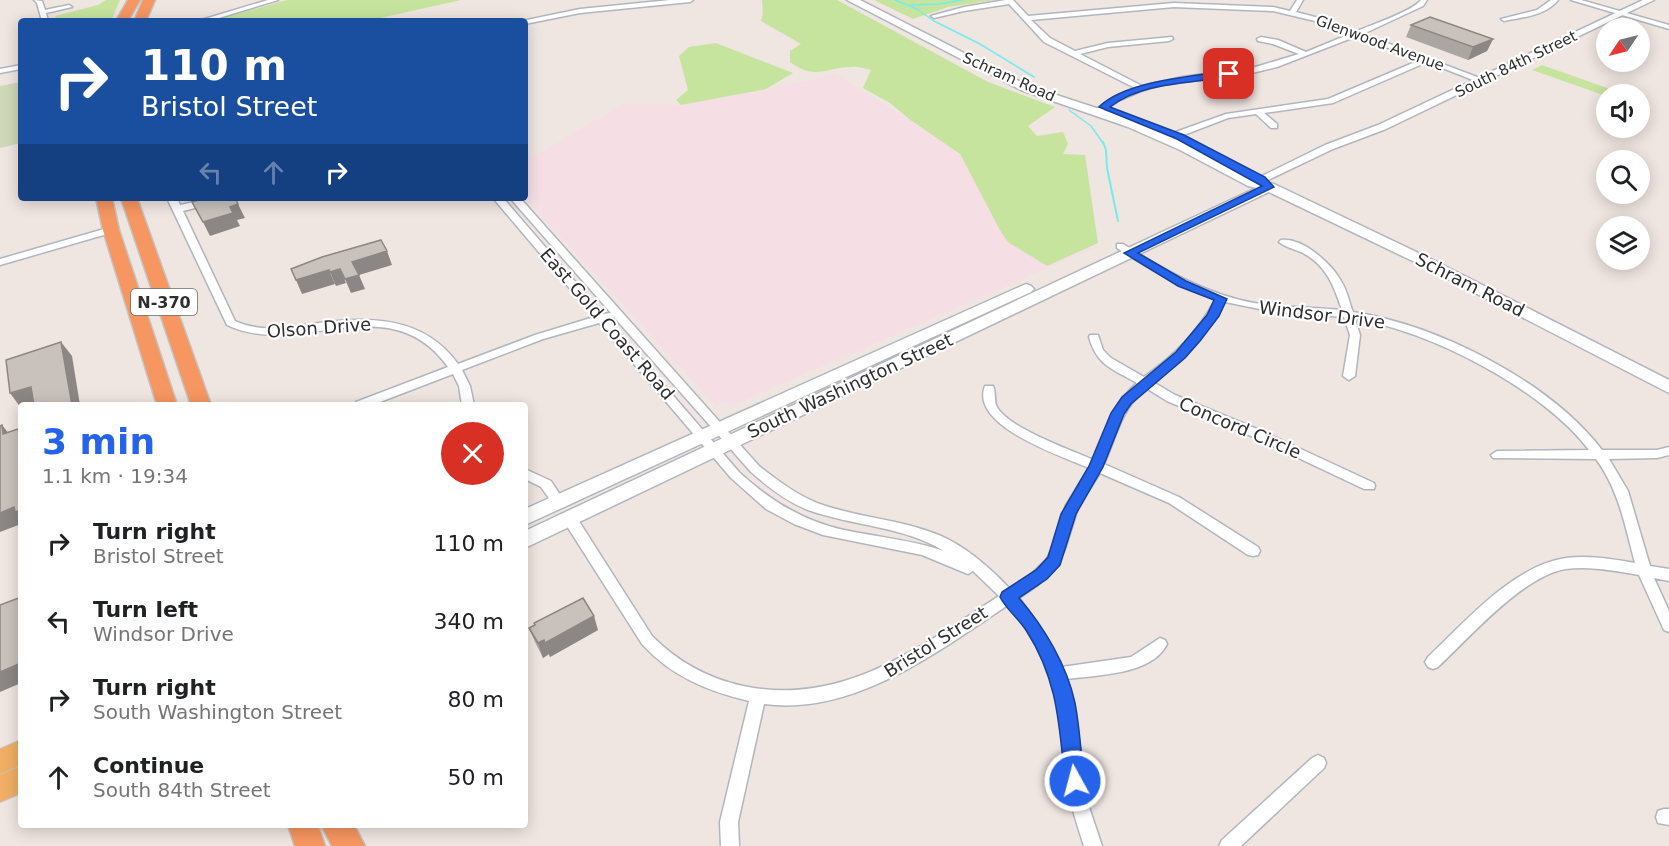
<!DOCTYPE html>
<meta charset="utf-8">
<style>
:root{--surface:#fff;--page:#f6f6f6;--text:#202124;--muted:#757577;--accent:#2563eb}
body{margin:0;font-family:"DejaVu Sans",sans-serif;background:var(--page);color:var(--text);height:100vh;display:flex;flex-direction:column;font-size:22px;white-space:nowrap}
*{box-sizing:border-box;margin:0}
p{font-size:20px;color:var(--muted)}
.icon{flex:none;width:33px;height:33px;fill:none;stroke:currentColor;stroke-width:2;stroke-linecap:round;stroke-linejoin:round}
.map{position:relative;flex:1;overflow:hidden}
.drawer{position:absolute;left:18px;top:402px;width:510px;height:426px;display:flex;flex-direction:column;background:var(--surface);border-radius:6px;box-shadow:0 3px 15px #0003}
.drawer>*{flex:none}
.hud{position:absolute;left:18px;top:18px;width:510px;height:183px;border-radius:6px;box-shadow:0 3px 15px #0003;background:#1a4fa0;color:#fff;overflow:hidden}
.needle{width:39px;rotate:235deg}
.tools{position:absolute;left:1596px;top:18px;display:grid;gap:12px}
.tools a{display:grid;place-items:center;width:54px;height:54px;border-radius:50%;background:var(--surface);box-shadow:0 3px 15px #0003;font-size:30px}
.pin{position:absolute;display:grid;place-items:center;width:51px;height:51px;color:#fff;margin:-26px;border-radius:12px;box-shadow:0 3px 9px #0006}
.me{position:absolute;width:66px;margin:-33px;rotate:353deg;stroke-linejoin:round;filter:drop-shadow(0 0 4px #0008)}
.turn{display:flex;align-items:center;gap:21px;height:126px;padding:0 24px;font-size:27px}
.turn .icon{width:78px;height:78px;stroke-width:2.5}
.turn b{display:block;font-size:42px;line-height:51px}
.lanes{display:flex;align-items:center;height:57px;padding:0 24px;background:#0003;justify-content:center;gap:30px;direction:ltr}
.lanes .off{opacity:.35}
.round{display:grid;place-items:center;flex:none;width:63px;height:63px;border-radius:32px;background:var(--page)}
.overview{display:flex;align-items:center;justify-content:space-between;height:102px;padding:0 24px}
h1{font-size:36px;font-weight:700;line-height:45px;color:var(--accent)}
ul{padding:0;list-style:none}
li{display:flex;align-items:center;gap:18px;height:78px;padding:0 24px}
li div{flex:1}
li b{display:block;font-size:22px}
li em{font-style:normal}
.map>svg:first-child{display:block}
</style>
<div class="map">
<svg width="1669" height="846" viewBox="0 0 1669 846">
<rect width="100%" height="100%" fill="#efe5e1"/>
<!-- medical -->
<polygon fill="#f5dfe5" points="834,73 1085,230 1076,234 1096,247 731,406 727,401 716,406 525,198 525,161 624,104 681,105 812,80"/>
<!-- green -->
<g fill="#c6e49e">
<polygon points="106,0 120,0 111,21 56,21 55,16 98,5"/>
<polygon points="287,0 461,0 367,21 212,21"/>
<path d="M762 0H837L988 82 1055 107 1028 126 1037 136 1063 132 1068 144 1063 154 1085 155 1098 243 1047 266 1008 242 1001 232 960 154 909 119 890 103 863 88 871 70C865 69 858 66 852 67 825 67 815 81 790 62V51L801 44 761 21 763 14Z"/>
<polygon points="874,0 995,0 948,7 913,19"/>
<polygon points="716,43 793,73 766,89 681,105 676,100 688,90 679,56 689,47"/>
<polygon points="1542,65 1624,94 1606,96 1532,70"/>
</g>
<!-- cemetery -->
<polygon fill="#cfd8b8" points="21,82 21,143 0,148 0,86"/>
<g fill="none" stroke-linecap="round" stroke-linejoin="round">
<!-- stream-far1 -->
<g stroke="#76ebee" stroke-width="1.5">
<polyline points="895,0 917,9 934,21 980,44 1034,77"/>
<polyline points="911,5 940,4 962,0"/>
<polyline points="1069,110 1091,126 1103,143"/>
</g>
<!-- stream -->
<polyline stroke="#76ebee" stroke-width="2" points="1103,142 1106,150 1107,168 1118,221"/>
<!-- minor casing -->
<g stroke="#b1b6be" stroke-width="3">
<g id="minor">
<polygon points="34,0 42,1 45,10 69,5 72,7 46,13 48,21 42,21 37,3"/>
<polygon points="268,0 278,0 209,21 198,21"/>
<polygon points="670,0 693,0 690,2 580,13 525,24 525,21 522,21 580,9"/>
<path d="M1006 0H1013L1028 16 1174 3 1273 7 1290 11 1297 0H1303L1296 12 1319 18 1357 31C1371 25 1413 11 1421 0H1427L1423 6 1363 34 1485 80 1478 82 1427 62 1333 103 1264 113 1277 124V128H1271L1256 114 1228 118 1176 138 1172 135 1173 133 1226 114 1328 99 1420 60 1357 36 1277 67 1252 73 1161 85 1141 91 1120 100 1098 114H1095V110L1114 97 1135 88 1044 42 1009 4 964 11 934 18 931 16 964 7ZM1174 7 1273 11 1315 21 1350 34 1306 52 1278 40 1261 37 1257 39 1258 41 1273 44 1299 54 1252 68 1183 77 1142 86 1080 54 1108 47 1169 41 1173 39 1172 37 1108 43 1075 51 1050 38 1031 20Z"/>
<path d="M1551 0H1558C1545 16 1523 17 1504 21L1501 19 1537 10Z"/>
<polygon points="1571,0 1581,0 1669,25 1669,29"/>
<polygon points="21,65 21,69 0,73 0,69"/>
<path d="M167 198H177L180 205 213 198H228L226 200 183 211 235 321C261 333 285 327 312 324 366 316 423 315 458 364L535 335 594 317 493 198H503L603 314 611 313 510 198H520L759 466C777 480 795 494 817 503 857 518 901 519 941 536 968 548 990 568 1010 589L1028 577 1046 560 1052 549 1066 505 1089 468C1062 456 969 426 985 386H993C996 392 994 399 996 405 1005 427 1071 450 1094 460 1105 431 1112 405 1137 383 1113 369 1097 366 1089 337L1090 335H1098L1103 350 1111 358 1144 377C1176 354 1196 334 1216 299 1180 287 1148 268 1117 248V244H1123C1164 270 1206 294 1254 303 1283 308 1312 307 1342 310 1334 286 1326 264 1301 252 1294 249 1285 247 1279 242L1281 240C1302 237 1331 263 1341 281 1347 290 1349 302 1353 312 1438 325 1549 381 1602 450H1657L1669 447V455L1657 458 1609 459 1628 491 1650 566 1669 569V581L1654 578 1669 611V632L1664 630 1639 575C1615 571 1590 566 1566 569 1524 575 1469 638 1438 667L1433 669 1428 667 1425 662 1428 657C1464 623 1514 565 1566 558 1589 555 1613 559 1635 563 1625 526 1619 490 1596 459L1493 458 1491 455 1497 451 1589 450C1544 390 1429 330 1355 319L1360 335 1355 376 1349 380 1343 376 1350 335 1344 317 1274 312 1225 302C1206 335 1183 359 1153 382L1175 395 1264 432 1374 483 1375 486 1374 489H1364L1256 438 1167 401 1146 388C1120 411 1117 435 1104 464L1179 497 1258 547 1260 551 1258 555 1253 556 1248 555 1169 503 1100 473 1079 505 1065 549 1056 568 1038 585 1019 598C1036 620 1050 641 1062 667L1131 657 1160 638 1165 640 1167 644C1152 675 1097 675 1067 679L1074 704 1087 801 1102 846H1084C1076 821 1068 797 1065 771 1061 739 1062 706 1051 675 1041 649 1025 627 1008 605 937 652 854 716 764 704L738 822 739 846H721L720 822 749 701C707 691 671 676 642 644L565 523 563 519 565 515H575L652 636C678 662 707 678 743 686 843 707 920 647 999 596L973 571 968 574 922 555 823 535 794 524 766 509 731 478 599 323 543 339 462 370 470 386 474 405H462L459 386 453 374 372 405H354L356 402 448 367C389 284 299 360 227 325ZM614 317 751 472C768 487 786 501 808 510 853 526 903 526 944 551 912 540 877 537 844 530 803 521 769 500 739 472L608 320Z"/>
<polygon points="111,227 114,228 114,232 0,265 0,259"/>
<polygon points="525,469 551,481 564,501 563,504 553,504 541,487 525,479"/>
<polygon points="1318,755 1324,758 1326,763 1324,768 1241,846 1219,846 1222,840 1312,758"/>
<polygon points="1664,809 1669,809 1669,825 1658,823 1656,817 1658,811"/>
</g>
</g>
<!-- tertiary casing -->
<g stroke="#b1b6be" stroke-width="3">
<polygon id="tertiary" points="1643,0 1654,0 1386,129 1333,149 1266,181 1262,182 1256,179 1325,145 1378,125"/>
</g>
<!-- secondary casing -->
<g stroke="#b1b6be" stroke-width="3">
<g id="secondary">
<polygon points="847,0 860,0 1029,86 1136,121 1190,144 1258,180 1274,184 1431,259 1669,380 1669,393 1421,265 1269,192 525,548 525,531 1256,188 1248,186 1180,150 1128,127 1021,90"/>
<polygon points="1026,284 1031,286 1034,289 1031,292 525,525 525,509"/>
</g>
</g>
<!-- primary casing -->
<g stroke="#c4c4c4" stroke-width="2">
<g id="primary">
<polygon points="21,740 21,765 0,774 0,749"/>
<polygon points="21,766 21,793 0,802 0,775"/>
</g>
</g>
<!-- trunk casing -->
<g stroke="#c4c4c4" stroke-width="3">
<g id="trunk">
<polygon points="128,0 140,0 128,21 116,21"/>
<polygon points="143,0 155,0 146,21 134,21"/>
<polygon points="96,198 112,198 119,230 177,405 157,405 103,230"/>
<polygon points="121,198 137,198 211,405 191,405"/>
<polygon points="288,825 318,825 325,846 295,846"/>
<polygon points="321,825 354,825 365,846 332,846"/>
</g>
</g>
<!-- minor -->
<use href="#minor" fill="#fff" fill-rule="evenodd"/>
<!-- tertiary -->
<use href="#tertiary" fill="#fff" fill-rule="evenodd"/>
<!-- secondary -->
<use href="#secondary" fill="#fff" fill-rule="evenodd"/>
<!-- primary -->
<use href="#primary" fill="#f0af64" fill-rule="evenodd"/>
<!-- trunk -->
<use href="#trunk" fill="#f69660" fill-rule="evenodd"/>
</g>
<!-- wall -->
<g fill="#aca6a2">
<polygon points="1411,25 1493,39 1487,51 1468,60 1406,37"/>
<polygon points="529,628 598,630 550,657 549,654 543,658 535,642"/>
</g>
<!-- shaded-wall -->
<g fill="#8c8784">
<polygon points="1493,39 1487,51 1468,60 1473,47"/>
<polygon points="238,204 245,218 237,220 240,226 210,236 203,222 230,207"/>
<polygon points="387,251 392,265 359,275 365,289 351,293 345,279 352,262"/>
<polygon points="340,269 346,283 336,286 330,272"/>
<polygon points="329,270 335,284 302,294 296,280"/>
<polygon points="61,342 72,356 80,405 72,405"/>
<polygon points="31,387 42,401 30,405 21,405 21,408 10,393"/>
<polygon points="2,425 14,440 3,434"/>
<polygon points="14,507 21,510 21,524 0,532 0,513"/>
<polygon points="594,616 598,630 550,657 545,643"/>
<polygon points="544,640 549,654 543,658 538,643"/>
<polygon points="21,663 21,683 0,692 0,672"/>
</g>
<!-- building -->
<g fill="#c8c1bc" stroke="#8c8784" stroke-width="1.5">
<polygon points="1430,17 1493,39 1473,47 1411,25"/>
<polygon points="205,198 235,198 238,204 230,207 233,213 203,222 192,202"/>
<polygon points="381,240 387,251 352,262 359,275 345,279 340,269 330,272 329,270 296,280 291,269 322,257"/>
<polygon points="61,342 72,405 34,405 31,387 10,393 6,360"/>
<polygon points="2,425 3,434 21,428 21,510 15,512 14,507 0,513 0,426"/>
<polygon points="21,597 21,663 0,672 0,605"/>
<polygon points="583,598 594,616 545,643 544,640 538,643 529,628 535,625 534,623"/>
</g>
<!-- route -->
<path fill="#2563eb" stroke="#184099" stroke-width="1.5" d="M1229 71 1232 72V76C1192 84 1144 81 1110 107L1184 135 1265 177 1274 187 1138 253 1186 281 1227 299 1219 316 1200 341 1185 358 1131 404 1124 414 1103 467 1076 514 1060 565 1047 579 1019 598C1044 627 1067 665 1075 703 1080 729 1081 755 1084 781L1082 788 1075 790 1068 788 1065 781C1059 724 1058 680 1026 630 1018 618 1006 609 1000 597L1002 592 1036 570 1048 557 1061 514 1089 466 1111 413 1122 397 1176 352 1207 315 1214 300 1178 286 1124 253 1262 186 1177 139 1099 107C1125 81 1193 76 1229 71Z"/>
<g text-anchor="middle" stroke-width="4.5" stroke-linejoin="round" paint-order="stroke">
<!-- far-street labels -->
<g font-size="15" fill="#2e2e2e" stroke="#fff">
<text transform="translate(1380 43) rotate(20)" y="5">Glenwood Avenue</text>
<text transform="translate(1516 64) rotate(-26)" y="5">South 84th Street</text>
<text transform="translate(1009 77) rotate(24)" y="5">Schram Road</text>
</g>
<!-- shield labels -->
<rect fill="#fff" stroke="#6d6d6d" stroke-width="1.5" x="131" y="289" width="66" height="26" rx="4.5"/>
<g font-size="16" font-weight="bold" fill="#2e2e2e">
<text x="164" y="308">N-370</text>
</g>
<!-- street labels -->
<g font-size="18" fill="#2e2e2e" stroke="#fff">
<text transform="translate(1470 285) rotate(27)" y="6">Schram Road</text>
<text transform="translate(1322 315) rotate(7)" y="6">Windsor Drive</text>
<text transform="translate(607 324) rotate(49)" y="6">East Gold Coast Road</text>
<text transform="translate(319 328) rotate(-4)" y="6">Olson Drive</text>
<text transform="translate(850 386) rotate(-25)" y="6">South Washington Street</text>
<text transform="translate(1240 428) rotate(23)" y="6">Concord Circle</text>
<text transform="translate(936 642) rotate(-32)" y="6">Bristol Street</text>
</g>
</g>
</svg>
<div class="tools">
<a><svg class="needle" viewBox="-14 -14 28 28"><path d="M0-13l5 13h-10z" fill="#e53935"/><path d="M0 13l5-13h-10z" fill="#757577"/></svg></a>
<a><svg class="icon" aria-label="sound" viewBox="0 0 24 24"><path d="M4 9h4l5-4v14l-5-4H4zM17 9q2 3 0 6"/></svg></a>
<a><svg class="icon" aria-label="search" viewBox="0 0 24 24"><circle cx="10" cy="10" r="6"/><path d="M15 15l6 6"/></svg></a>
<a><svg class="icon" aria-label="layers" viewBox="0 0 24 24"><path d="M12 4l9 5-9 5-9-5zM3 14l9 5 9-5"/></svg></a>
</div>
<div class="pin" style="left:1229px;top:74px;background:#d93025"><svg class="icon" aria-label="arrive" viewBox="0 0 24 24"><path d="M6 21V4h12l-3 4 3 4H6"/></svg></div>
<svg class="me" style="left:1075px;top:781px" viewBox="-20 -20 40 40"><circle r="17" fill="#2563eb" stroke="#fff" stroke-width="3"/><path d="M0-11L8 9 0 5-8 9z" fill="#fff"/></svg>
<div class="hud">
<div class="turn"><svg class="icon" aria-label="right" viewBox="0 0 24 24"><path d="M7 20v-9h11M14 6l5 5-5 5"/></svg><div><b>110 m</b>Bristol Street</div></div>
<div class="lanes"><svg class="icon off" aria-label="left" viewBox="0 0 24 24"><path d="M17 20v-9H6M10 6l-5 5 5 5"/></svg><svg class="icon off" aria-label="ahead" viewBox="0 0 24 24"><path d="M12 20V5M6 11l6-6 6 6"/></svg><svg class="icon" aria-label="right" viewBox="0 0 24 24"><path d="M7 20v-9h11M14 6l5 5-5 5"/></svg></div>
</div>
<section class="drawer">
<div class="overview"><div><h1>3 min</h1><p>1.1 km · 19:34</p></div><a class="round" style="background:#d93025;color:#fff"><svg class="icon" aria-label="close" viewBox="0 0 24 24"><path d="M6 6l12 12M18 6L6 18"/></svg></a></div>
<ul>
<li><svg class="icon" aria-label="right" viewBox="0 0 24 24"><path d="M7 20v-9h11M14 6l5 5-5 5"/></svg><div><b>Turn right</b><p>Bristol Street</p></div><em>110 m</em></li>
<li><svg class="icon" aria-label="left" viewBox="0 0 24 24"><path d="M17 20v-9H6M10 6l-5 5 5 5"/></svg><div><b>Turn left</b><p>Windsor Drive</p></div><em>340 m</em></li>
<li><svg class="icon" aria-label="right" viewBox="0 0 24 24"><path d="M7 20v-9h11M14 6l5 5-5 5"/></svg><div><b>Turn right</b><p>South Washington Street</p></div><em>80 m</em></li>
<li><svg class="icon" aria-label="ahead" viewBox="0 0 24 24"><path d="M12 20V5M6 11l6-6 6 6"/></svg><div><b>Continue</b><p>South 84th Street</p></div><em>50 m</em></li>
</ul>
</section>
</div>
